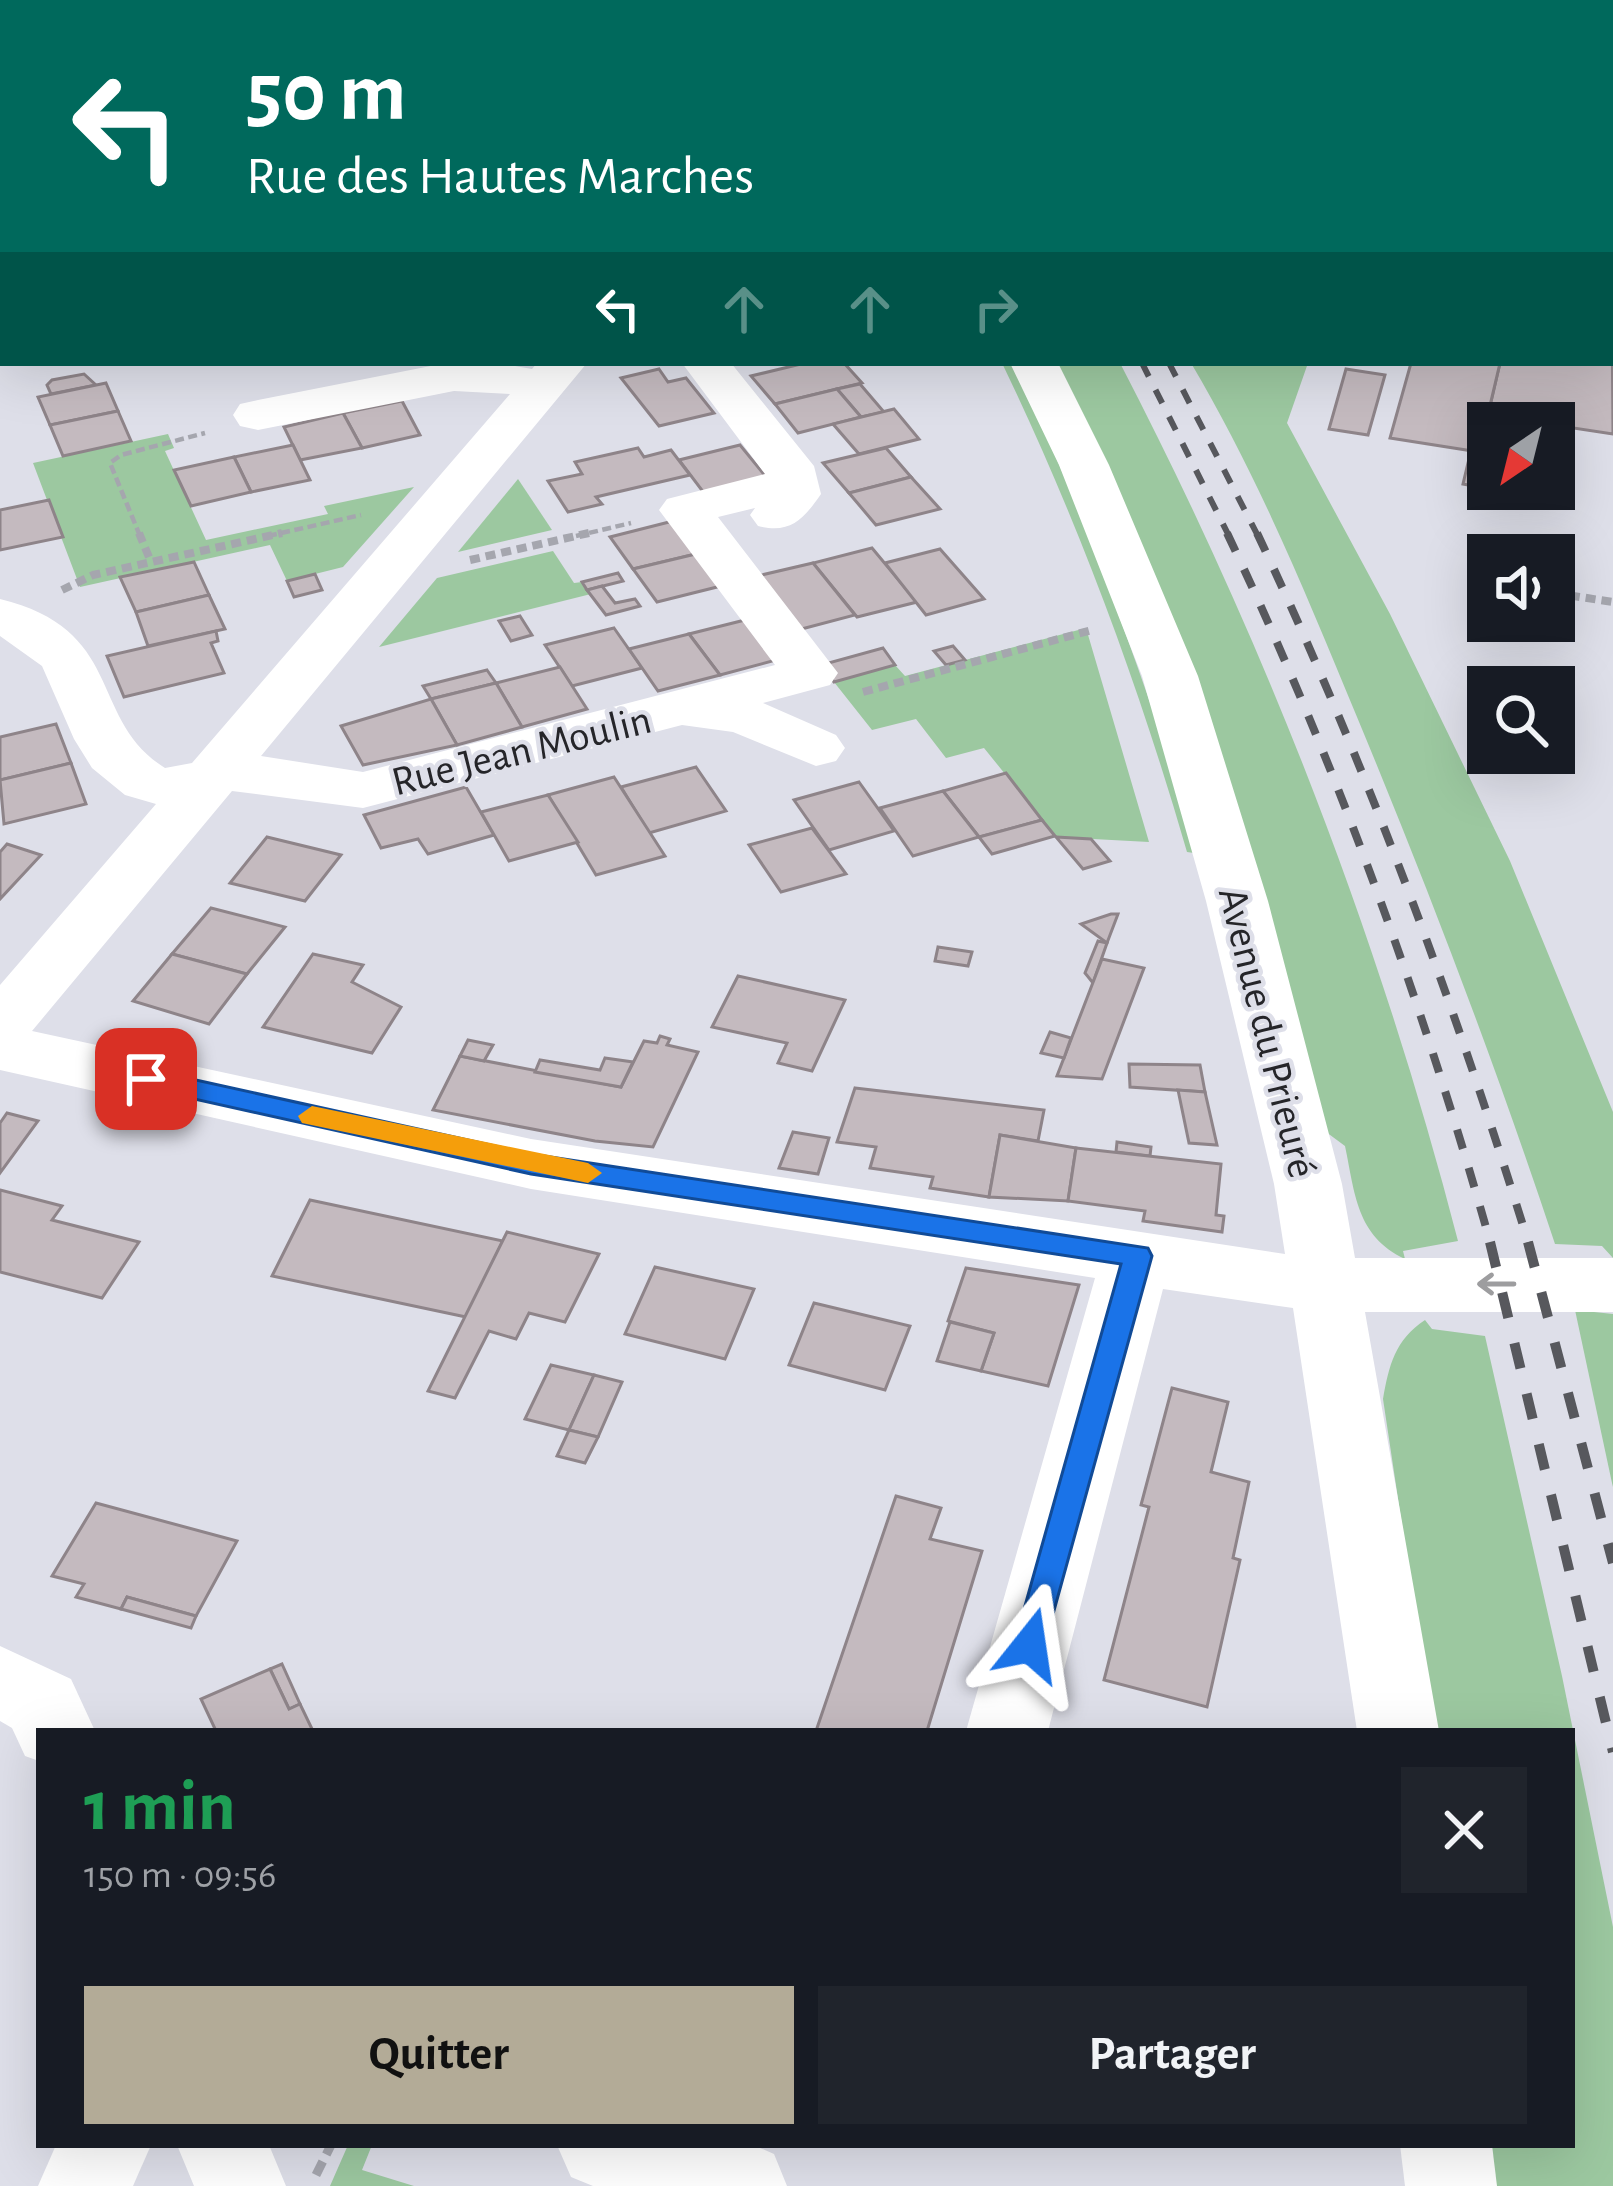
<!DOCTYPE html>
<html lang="fr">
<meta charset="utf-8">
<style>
:root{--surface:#171b24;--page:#20242c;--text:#f1f3f6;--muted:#9ea1a6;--accent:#b3ab97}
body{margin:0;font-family:"Alegreya Sans",sans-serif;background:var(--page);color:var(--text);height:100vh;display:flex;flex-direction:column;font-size:45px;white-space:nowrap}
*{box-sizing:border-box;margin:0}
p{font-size:39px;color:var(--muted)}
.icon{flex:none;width:66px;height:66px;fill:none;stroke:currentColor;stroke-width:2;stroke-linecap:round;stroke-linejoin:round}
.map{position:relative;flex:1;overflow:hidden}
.panel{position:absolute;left:36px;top:1728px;width:1539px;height:420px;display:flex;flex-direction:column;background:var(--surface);border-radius:0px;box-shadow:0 12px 48px #0002}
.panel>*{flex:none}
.banner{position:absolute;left:0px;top:0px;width:1614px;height:366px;box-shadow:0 12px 48px #0002;background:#00695c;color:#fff;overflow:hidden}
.needle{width:78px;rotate:215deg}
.fabs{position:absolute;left:1467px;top:402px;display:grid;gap:24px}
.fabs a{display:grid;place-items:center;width:108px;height:108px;border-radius:0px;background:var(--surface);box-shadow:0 12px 48px #0002;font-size:60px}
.pin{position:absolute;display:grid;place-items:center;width:102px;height:102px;color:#fff;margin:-51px;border-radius:24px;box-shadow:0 6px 18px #0006}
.me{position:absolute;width:132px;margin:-66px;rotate:15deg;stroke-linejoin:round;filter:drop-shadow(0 0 9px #0008)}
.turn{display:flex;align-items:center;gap:42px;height:252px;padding:0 48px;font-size:54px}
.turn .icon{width:156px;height:156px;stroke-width:2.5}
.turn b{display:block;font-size:84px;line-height:102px}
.lanes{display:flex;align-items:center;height:114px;padding:0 48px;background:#0003;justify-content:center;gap:60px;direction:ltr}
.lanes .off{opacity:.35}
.round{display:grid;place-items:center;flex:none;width:126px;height:126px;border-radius:0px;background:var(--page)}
.head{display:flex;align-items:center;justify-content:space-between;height:204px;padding:0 48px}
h1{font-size:72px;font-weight:700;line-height:90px;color:#1e9e55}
.primary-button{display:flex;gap:24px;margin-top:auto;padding:24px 48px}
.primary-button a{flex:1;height:138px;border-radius:0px;background:var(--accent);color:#111;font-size:48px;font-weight:700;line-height:138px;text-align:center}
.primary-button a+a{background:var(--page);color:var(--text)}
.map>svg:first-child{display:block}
</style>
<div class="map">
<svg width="1613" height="2186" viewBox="0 0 1613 2186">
<rect width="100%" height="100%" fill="#dedfe9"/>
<!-- green -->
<g fill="#9cc8a0">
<path d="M1002 363H1013C1090 522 1146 687 1201 854L1187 852C1138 683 1078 521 1002 363Z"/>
<path d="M1056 363H1120C1265 642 1379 936 1458 1241L1403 1251 1405 1259C1356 1236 1355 1193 1345 1146L1322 1129Z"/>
<path d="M1191 363H1308L1287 423 1390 614 1510 861 1613 1112V1258L1602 1246 1555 1244C1496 1066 1429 890 1357 717 1307 596 1258 476 1191 363Z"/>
<polygon points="168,434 174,448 165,451 206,540 328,514 324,506 414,487 343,567 287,581 270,545 80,587 33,463"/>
<polygon points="518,479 552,530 458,552"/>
<polygon points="553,551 574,583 582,582 591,594 379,647 437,578"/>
<polygon points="1086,628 1149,842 1056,837 984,748 946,758 916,719 872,730 834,682 895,665 905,676"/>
<polygon points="1575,1310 1613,1314 1613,1487 1612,1483"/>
<path d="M1425 1320 1432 1329 1485 1336 1562 1676 1613 1927V2186H1495L1491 2145H1572V1731H1433L1383 1399C1389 1365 1395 1340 1425 1320Z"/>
<polygon points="348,2145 372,2145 362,2170 414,2186 330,2186"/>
</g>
<!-- building -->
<g fill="#c4babf" stroke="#8e8489" stroke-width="3">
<polygon points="1611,193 1613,434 1488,415 1500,363 1611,363"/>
<polygon points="805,363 844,363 862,383 775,404 751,376"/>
<polygon points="1411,363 1500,363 1479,452 1390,438"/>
<polygon points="659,369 668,382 686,378 714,413 659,426 621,378"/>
<polygon points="1346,369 1385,375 1368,435 1329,429"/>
<polygon points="84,374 96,385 51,394 47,385 52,380"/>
<polygon points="106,383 118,411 50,425 38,397"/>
<polygon points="860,384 884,412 861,417 837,389"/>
<polygon points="837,389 861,417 798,433 775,404"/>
<polygon points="402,401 420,435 362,448 343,413"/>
<polygon points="894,409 919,439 859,454 833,424"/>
<polygon points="118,411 131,441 63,456 50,425"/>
<polygon points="343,413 362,448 300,460 284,427"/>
<polygon points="293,445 310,480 251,492 234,457"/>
<polygon points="740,445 767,478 704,493 679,460"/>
<polygon points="638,448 644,457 671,450 690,475 596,497 602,504 568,512 548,481 582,474 575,462"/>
<polygon points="886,448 911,477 849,493 823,463"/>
<polygon points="234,457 251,492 191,506 174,470"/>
<polygon points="1468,463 1484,465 1479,487 1463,484"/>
<polygon points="911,477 940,509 876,525 849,493"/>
<polygon points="49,500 63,537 0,550 0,510"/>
<polygon points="677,520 700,553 633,569 610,537"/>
<polygon points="872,548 917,602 857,617 813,563"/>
<polygon points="940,549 984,599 926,615 885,563"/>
<polygon points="700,553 725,585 657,602 633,569"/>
<polygon points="194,562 209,595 136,612 120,577"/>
<polygon points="813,563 855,615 794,631 753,577"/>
<polygon points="618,573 623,581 587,590 582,582"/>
<polygon points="315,574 322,590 294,597 287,581"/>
<polygon points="602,586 615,603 635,599 640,606 606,615 587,590"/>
<polygon points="209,595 225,629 148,646 136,612"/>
<polygon points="520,616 532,635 511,641 499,621"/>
<polygon points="749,619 780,659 720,675 689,634"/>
<polygon points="614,628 642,668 572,686 545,645"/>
<polygon points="216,631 218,641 211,643 224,673 124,697 107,656"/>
<polygon points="689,634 720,675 658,691 629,649"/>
<polygon points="953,646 965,660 946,665 934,651"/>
<polygon points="883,648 895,665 834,682 821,665"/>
<polygon points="560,667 587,709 522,727 496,683"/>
<polygon points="487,670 496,683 431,699 423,686"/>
<polygon points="496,683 522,727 457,745 431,699"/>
<polygon points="431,699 457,745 363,765 341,726"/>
<polygon points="56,724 71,763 0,780 0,737"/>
<polygon points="71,763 86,804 4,824 0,780"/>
<polygon points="696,767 726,811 649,833 621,787"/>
<polygon points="1006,773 1042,820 979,837 943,791"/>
<polygon points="614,777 665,856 596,875 548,795"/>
<polygon points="859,782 894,831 829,850 794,800"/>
<polygon points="466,787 494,835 428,854 418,839 381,848 364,815"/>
<polygon points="943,791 979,837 913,856 880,808"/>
<polygon points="548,795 578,842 509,861 481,812"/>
<polygon points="1042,820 1055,836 992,854 979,837"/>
<polygon points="812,828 846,874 781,892 749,845"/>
<polygon points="267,837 341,855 305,901 230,883"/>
<polygon points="1056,837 1091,839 1110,861 1083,869"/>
<polygon points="7,844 41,855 0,899 0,852"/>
<polygon points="211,908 285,927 247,974 172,954"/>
<polygon points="1118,914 1107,943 1081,924 1111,914"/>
<polygon points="1098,941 1107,943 1093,983 1085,973"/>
<polygon points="938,947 972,952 968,966 935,961"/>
<polygon points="172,954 247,974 209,1024 133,1001"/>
<polygon points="313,954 363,965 352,982 401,1007 372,1053 263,1027"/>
<polygon points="1102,959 1144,968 1102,1079 1057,1076"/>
<polygon points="738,976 845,1000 812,1071 778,1063 787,1043 712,1027"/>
<polygon points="1050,1032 1071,1038 1064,1058 1041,1053"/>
<polygon points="660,1036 670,1039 667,1045 698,1052 653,1147 595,1141 433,1110 460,1056 621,1087 644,1041 657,1043"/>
<polygon points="468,1040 493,1045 484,1061 460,1056"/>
<polygon points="605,1058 633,1062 621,1087 535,1072 540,1060 600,1070"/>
<polygon points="1129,1064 1200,1065 1205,1092 1130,1087"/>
<polygon points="855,1088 1044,1110 1038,1141 1000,1135 989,1197 930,1188 933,1177 870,1168 876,1147 837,1142"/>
<polygon points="1178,1090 1205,1092 1217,1145 1189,1143"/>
<polygon points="7,1113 38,1121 0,1173 0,1123"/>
<polygon points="793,1132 829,1138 818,1174 779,1168"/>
<polygon points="1000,1135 1076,1148 1068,1201 989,1197"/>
<polygon points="1117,1142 1151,1147 1150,1156 1116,1152"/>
<polygon points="1076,1148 1221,1164 1216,1215 1224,1216 1222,1232 1143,1221 1145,1211 1068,1201"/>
<polygon points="0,1190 62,1206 52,1220 139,1242 102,1298 0,1272"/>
<polygon points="310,1200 503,1241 466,1317 272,1276"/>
<polygon points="507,1232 599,1254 565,1322 529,1313 516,1339 489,1331 455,1398 428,1391"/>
<polygon points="655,1267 754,1289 725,1359 625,1334"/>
<polygon points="966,1268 1079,1285 1048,1386 981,1371 994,1333 948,1321"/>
<polygon points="814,1303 910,1326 885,1390 789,1365"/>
<polygon points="950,1322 994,1333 981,1371 937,1361"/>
<polygon points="551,1365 594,1375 569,1430 525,1419"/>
<polygon points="594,1375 622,1382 598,1437 569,1430"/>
<polygon points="1172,1388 1228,1402 1211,1472 1249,1482 1233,1558 1240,1560 1207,1707 1104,1680 1149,1507 1141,1505"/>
<polygon points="569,1430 598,1437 585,1463 557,1456"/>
<polygon points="896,1496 941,1508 930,1539 982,1551 927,1731 816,1731"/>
<polygon points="96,1503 237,1541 196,1616 127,1597 121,1609 76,1597 84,1584 52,1576"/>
<polygon points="127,1597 196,1616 191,1628 121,1609"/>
<polygon points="282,1664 300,1704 289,1709 270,1669"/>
<polygon points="270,1669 289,1709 300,1704 313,1731 216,1731 201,1699"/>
</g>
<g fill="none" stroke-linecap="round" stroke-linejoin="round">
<!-- path-far2 -->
<g stroke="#a5a6ae" stroke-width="4.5" stroke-dasharray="9 4.5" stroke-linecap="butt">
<polyline points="1430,0 1444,3"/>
<polyline points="140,536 110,463 121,455 205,433"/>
<polyline points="268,536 361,515"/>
<polyline points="576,536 631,523"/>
</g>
<!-- path-far1 -->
<g stroke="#a5a6ae" stroke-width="8" stroke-dasharray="10 6" stroke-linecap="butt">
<polyline points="139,533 151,562"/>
<polyline points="1499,555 1503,537"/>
<polyline points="470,560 589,533"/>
<polyline points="62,590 93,575 282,533"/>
<polyline points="1554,593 1613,602"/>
<polyline points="863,692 1092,630"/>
</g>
<!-- path -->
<polyline stroke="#a5a6ae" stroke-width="9" stroke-dasharray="15 8" stroke-linecap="butt" points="316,2175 331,2145"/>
<!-- minor -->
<g fill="#fff" fill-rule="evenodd">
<polygon points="181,0 238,0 240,3 183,3"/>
<rect x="551" y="0" width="40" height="3"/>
<polygon points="774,0 814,0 816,3 776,3"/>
<polygon points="974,0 1015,0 1017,3 976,3"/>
<rect x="1611" y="141" width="2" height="26"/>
<path d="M446 363H499L532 369 537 363H587L261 756 363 772 775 665 659 510 667 499 765 474 682 363H731L814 466 821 494C803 520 790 534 758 526L750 515 755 508 718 517 838 673 830 685 763 703 836 735 845 748 836 761 816 766 733 732 682 725 363 808 232 791 32 1031 531 1139 1285 1254 1274 1184 1206 901 1142 676 1059 465 1010 363H1058L1109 465 1198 676 1268 901 1342 1184 1355 1258H1613V1312H1365L1439 1731H1357L1293 1308 1163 1289 1048 1731H966L1095 1278 531 1189 0 1070V985L156 804 125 795 92 768 74 739 42 666 0 636V599C127 630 87 719 165 768L192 763 510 394 454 391 258 430 240 426 233 415 240 404 258 400Z"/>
<polygon points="0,1646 71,1679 95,1731 39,1731 39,1761 25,1756 12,1728 0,1721"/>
<polygon points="56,2145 151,2145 133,2186 38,2186"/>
<polygon points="177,2145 269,2145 286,2186 194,2186"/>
<polygon points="557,2145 753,2145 774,2154 787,2186 593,2186 571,2177"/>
<polygon points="1400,2145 1492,2145 1497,2186 1405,2186"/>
</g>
<!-- rail-far2 -->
<g stroke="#57585d" stroke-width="6" stroke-dasharray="15 15" stroke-linecap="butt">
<polyline points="1142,363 1229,536"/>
<polyline points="1169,363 1258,536"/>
</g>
<!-- rail-far1 -->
<g stroke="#57585d" stroke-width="8" stroke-dasharray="20 20" stroke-linecap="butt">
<path d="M1227 533C1336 763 1422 1000 1491 1245"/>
<path d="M1257 533C1366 764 1454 1001 1529 1245"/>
</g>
<!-- rail -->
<g stroke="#57585d" stroke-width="10" stroke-dasharray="26 26" stroke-linecap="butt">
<polyline points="1490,1242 1613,1752"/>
<polyline points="1528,1242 1613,1563"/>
</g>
</g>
<!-- one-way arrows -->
<defs><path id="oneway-shaft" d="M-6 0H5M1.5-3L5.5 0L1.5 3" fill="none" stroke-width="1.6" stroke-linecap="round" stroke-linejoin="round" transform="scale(3)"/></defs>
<use stroke="#9d9d9f" href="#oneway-shaft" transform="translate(1496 1284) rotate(180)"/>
<!-- route -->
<polygon fill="#1a73e8" stroke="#114b97" stroke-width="3" points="146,1069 531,1154 1148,1248 1152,1256 1042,1654 1030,1659 1019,1654 1014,1645 1121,1264 531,1174 136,1086 132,1079"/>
<!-- slow -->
<polygon fill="#f59e0b" points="312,1106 588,1163 602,1173 588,1183 302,1123 298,1116"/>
<g text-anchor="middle" stroke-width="9" stroke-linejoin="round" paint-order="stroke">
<!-- street labels -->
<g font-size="42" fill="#252529" stroke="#dedfe9">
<text transform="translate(521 749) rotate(-14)" y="15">Rue Jean Moulin</text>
<text transform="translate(1269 1032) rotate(76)" y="15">Avenue du Prieuré</text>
</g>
</g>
</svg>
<div class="fabs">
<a><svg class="needle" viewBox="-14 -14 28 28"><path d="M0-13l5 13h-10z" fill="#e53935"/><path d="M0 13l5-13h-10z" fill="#9ea1a6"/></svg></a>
<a><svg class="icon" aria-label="sound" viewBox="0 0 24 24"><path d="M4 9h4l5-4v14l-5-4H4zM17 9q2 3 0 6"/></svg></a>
<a><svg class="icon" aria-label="search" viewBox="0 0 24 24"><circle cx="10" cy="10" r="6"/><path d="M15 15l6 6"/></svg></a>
</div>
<div class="pin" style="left:146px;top:1079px;background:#d93025"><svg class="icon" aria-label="arrive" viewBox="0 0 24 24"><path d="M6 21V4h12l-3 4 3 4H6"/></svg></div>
<svg class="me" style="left:1030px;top:1645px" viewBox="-20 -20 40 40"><path d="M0-17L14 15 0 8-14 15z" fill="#1a73e8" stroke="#fff" stroke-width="4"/></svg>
<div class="banner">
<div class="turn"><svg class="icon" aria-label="left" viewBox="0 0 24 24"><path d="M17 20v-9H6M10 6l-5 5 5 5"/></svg><div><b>50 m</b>Rue des Hautes Marches</div></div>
<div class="lanes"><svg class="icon" aria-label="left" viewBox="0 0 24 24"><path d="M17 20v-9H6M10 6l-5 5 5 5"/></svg><svg class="icon off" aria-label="ahead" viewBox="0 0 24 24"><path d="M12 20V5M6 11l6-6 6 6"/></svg><svg class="icon off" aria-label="ahead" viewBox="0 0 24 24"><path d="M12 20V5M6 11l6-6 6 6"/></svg><svg class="icon off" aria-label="right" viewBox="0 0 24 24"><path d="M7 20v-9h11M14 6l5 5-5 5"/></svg></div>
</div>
<section class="panel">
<div class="head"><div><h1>1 min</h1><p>150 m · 09:56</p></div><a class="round"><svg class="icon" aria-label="close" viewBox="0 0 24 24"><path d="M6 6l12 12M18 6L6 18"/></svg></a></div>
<div class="primary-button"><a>Quitter</a><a>Partager</a></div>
</section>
</div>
